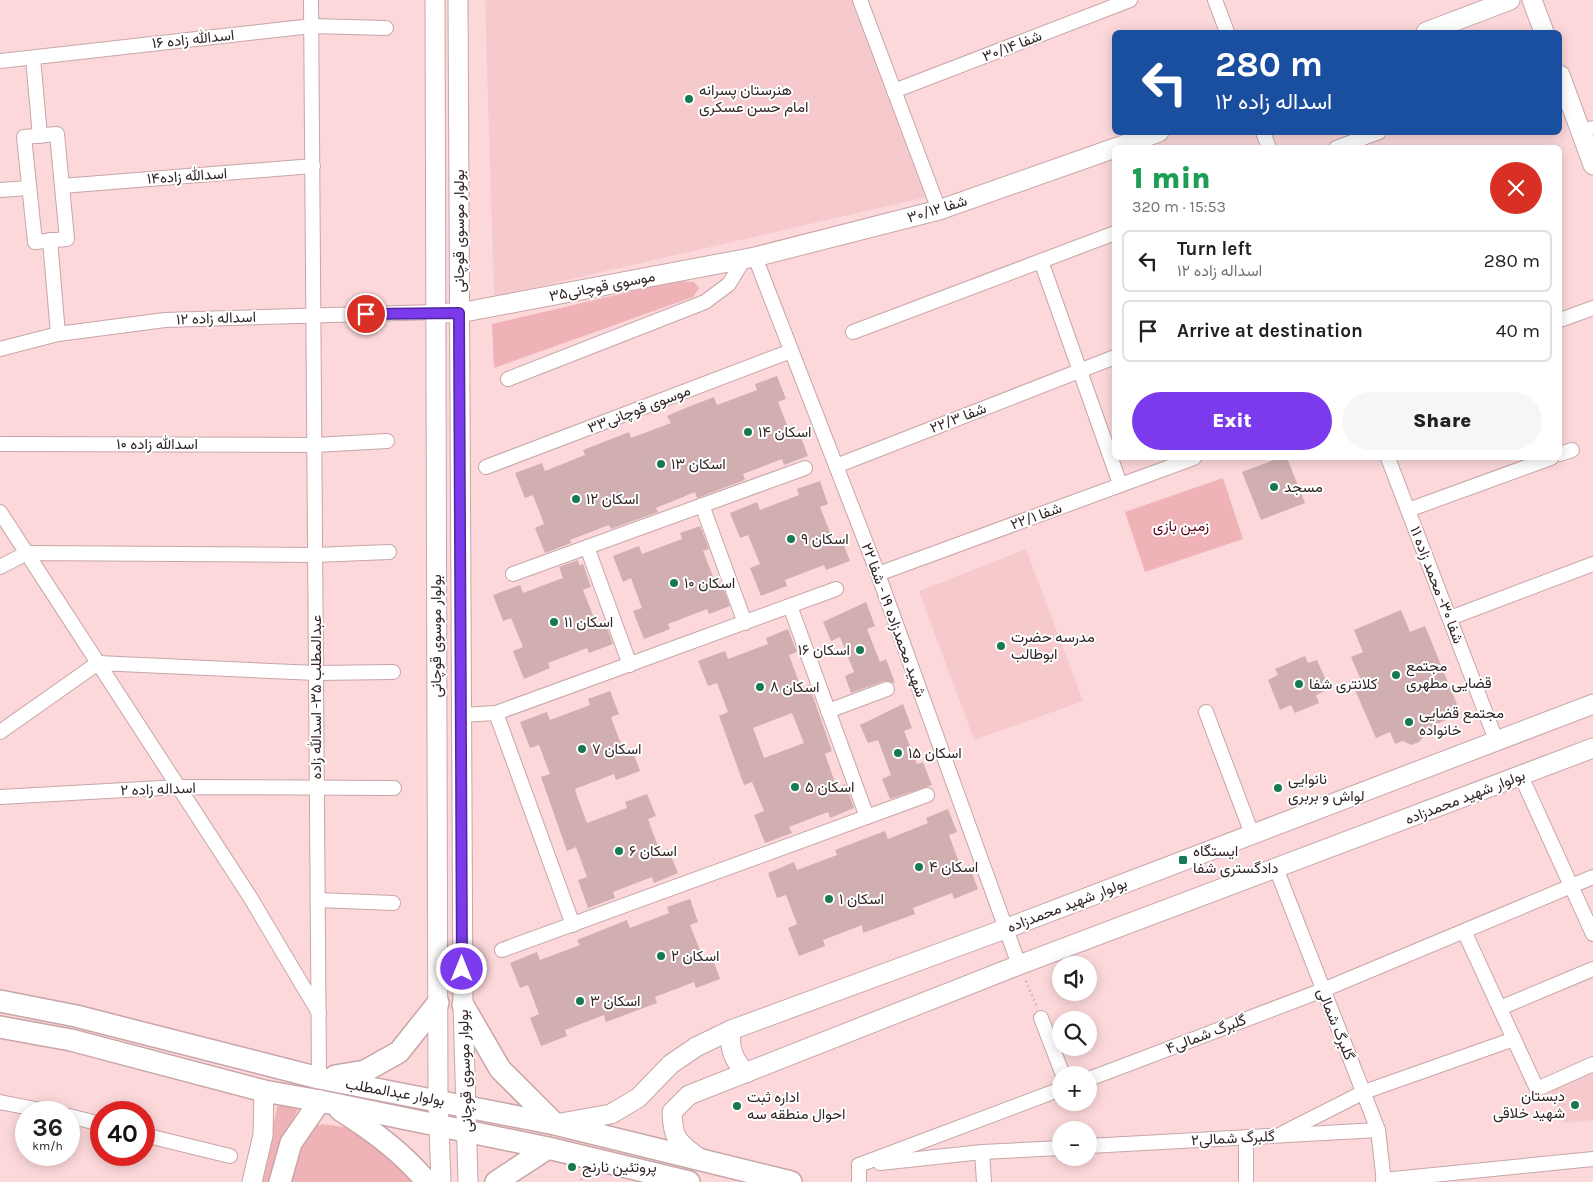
<!DOCTYPE html>
<meta charset="utf-8">
<style>
:root{--surface:#fff;--page:#f6f6f6;--text:#202124;--muted:#757577;--line:#e0e0e0;--accent:#7c3aed}
body{margin:0;font-family:Karla,Vazirmatn,sans-serif;background:var(--page);color:var(--text);height:100vh;display:flex;flex-direction:column;font-size:19px;white-space:nowrap}
*{box-sizing:border-box;margin:0}
p{font-size:16px;color:var(--muted)}
.icon{flex:none;width:28px;height:28px;fill:none;stroke:currentColor;stroke-width:2;stroke-linecap:round;stroke-linejoin:round}
.map{position:relative;flex:1;overflow:hidden}
.panel{position:absolute;left:1112px;top:145px;width:450px;height:315px;display:flex;flex-direction:column;background:var(--surface);border-radius:8px;box-shadow:0 2px 12px #0003}
.panel>*{flex:none}
.top-card{position:absolute;left:1112px;top:30px;width:450px;height:105px;border-radius:8px;box-shadow:0 2px 12px #0003;background:#1a4fa0;color:#fff;overflow:hidden}
.buttons{position:absolute;left:1052px;top:956px;display:grid;gap:10px}
.buttons a{display:grid;place-items:center;width:45px;height:45px;border-radius:50%;background:var(--surface);box-shadow:0 2px 12px #0003;font-size:25px}
.speed{position:absolute;left:15px;top:1101px;display:flex;gap:10px;font-size:25px;font-weight:700;text-align:center}
.speed>*{display:grid;place-content:center;width:65px;height:65px;border-radius:50%;background:var(--surface);box-shadow:0 2px 12px #0003;line-height:1}
.speed small{font-size:12px;font-weight:400}
.speed .limit{border:8px solid #d22;background:#fff;color:#111}
.pin{position:absolute;display:grid;place-items:center;width:42px;height:42px;color:#fff;margin:-21px;border:2px solid #fff;border-radius:50%;box-shadow:0 1px 5px #0007}
.me{position:absolute;width:55px;margin:-28px;rotate:0deg;stroke-linejoin:round;filter:drop-shadow(0 0 4px #0008)}
.turn{display:flex;align-items:center;gap:18px;height:105px;padding:0 20px;font-size:22px}
.turn .icon{width:65px;height:65px;stroke-width:2.5}
.turn b{display:block;font-size:35px;line-height:42px}
.round{display:grid;place-items:center;flex:none;width:52px;height:52px;border-radius:26px;background:var(--page)}
.summary{display:flex;align-items:center;justify-content:space-between;height:85px;padding:0 20px}
h1{font-size:30px;font-weight:800;line-height:38px;color:#1e9e55}
.cta{display:flex;gap:10px;margin-top:auto;padding:10px 20px}
.cta a{flex:1;height:58px;border-radius:30px;background:var(--accent);color:#fff;font-size:20px;font-weight:800;line-height:58px;text-align:center}
.cta a+a{background:var(--page);color:var(--text)}
ul{padding:0;list-style:none}
li{display:flex;align-items:center;gap:15px;height:62px;margin:0 10px 8px;padding:0 10px;border:2px solid var(--line);border-radius:8px}
li div{flex:1}
li b{display:block;font-size:19px}
li em{font-style:normal}
.map>svg:first-child{display:block}
</style>
<div class="map">
<svg width="1593" height="1182" viewBox="0 0 1593 1182">
<rect width="100%" height="100%" fill="#fcd8da"/>
<!-- built -->
<g fill="#f6cacd">
<polygon points="485,0 852,0 927,197 494,297"/>
<polygon points="1026,549 1083,701 974,740 919,591"/>
<polygon points="1593,1073 1593,1120 1564,1123 1550,1091"/>
</g>
<!-- green -->
<g fill="#efb2b6">
<polygon points="676,281 694,282 699,288 693,297 494,368 492,324"/>
<polygon points="1223,478 1243,539 1145,572 1125,512"/>
<polygon points="278,1104 298,1109 280,1146 269,1182 256,1182 265,1160"/>
<path d="M322 1124 358 1129 418 1182H287C294 1160 297 1131 322 1124Z"/>
</g>
<!-- building -->
<g fill="#d1afb1" fill-rule="evenodd">
<polygon points="777,376 786,399 778,402 791,435 799,432 808,456 784,465 782,459 743,474 745,480 697,498 695,492 656,508 658,512 611,529 609,525 570,540 571,543 545,553 535,528 544,524 533,495 525,498 515,473 542,463 545,471 585,455 583,450 629,432 631,438 671,423 667,416 688,407 714,397 717,405 757,390 755,384"/>
<polygon points="1279,458 1287,458 1305,503 1261,520 1242,472"/>
<polygon points="820,481 828,504 820,507 833,540 841,537 850,561 826,570 824,565 785,580 787,586 761,596 750,568 760,564 748,535 740,538 730,513 757,502 760,510 799,495 797,489"/>
<polygon points="700,526 709,549 703,551 716,584 721,582 730,606 709,614 707,609 668,624 670,629 644,639 633,611 642,608 631,578 623,582 613,556 639,546 642,554 682,539 680,533"/>
<polygon points="578,560 579,565 583,564 591,587 583,590 596,623 604,620 613,644 589,653 587,648 548,663 550,668 524,679 513,651 523,647 511,618 503,621 493,595 520,585 523,593 563,578 559,567"/>
<polygon points="866,602 875,626 867,629 880,662 886,659 895,683 884,681 851,693 845,676 854,672 840,637 831,641 823,622"/>
<polygon points="1401,610 1410,632 1425,626 1461,714 1434,725 1436,730 1424,736 1419,742 1411,745 1403,741 1395,744 1390,732 1376,738 1355,690 1364,687 1351,657 1363,652 1354,630"/>
<path d="M788 629 797 652 789 655 801 688 809 685 832 751 825 754 837 788 845 784 854 808 830 818 828 812 789 827 792 833 765 843 754 815 764 811 752 782 744 785 719 716 728 712 717 683 708 686 698 661 725 651 728 659 768 644 766 638ZM792 713 804 743 764 758 753 728Z"/>
<polygon points="1305,656 1308,663 1317,660 1330,689 1316,695 1319,703 1295,713 1291,705 1280,710 1268,680 1278,675 1275,669"/>
<polygon points="610,691 619,714 611,717 623,750 631,747 640,771 616,780 614,774 575,789 577,796 587,823 627,808 625,802 647,794 656,816 648,819 660,852 668,849 678,873 654,883 652,877 613,892 615,898 588,908 578,880 587,877 576,847 567,851 541,777 550,774 539,745 530,748 520,722 547,712 550,720 590,705 588,699"/>
<polygon points="903,704 912,728 904,731 917,764 923,762 932,785 890,799 882,779 891,775 878,740 868,743 860,725"/>
<polygon points="948,809 957,832 949,835 961,868 969,865 978,889 954,899 952,893 913,908 915,914 863,933 862,925 823,940 825,946 799,956 788,928 797,924 786,895 777,898 768,873 794,862 797,870 837,855 835,850 885,831 888,839 928,823 926,818"/>
<polygon points="690,899 698,922 690,925 703,958 711,954 720,979 696,988 694,982 655,997 657,1003 606,1022 604,1015 565,1030 567,1036 541,1046 530,1018 539,1014 528,985 520,988 510,963 537,952 540,960 580,945 577,940 627,920 630,928 669,913 667,907"/>
</g>
<g fill="none" stroke-linecap="round" stroke-linejoin="round">
<!-- street casing -->
<g stroke="#c8a5a7" stroke-width="16">
<g id="street">
<polyline points="311,0 319,1078"/>
<polyline points="860,0 939,210"/>
<polyline points="1215,0 1227,32"/>
<polyline points="33,58 40,136"/>
<polyline points="0,61 312,26 386,28"/>
<polyline points="894,91 1130,0"/>
<polyline points="1581,131 1593,128"/>
<polyline points="1263,132 1269,148"/>
<polygon points="57,134 67,239 35,242 24,137"/>
<polyline points="1336,148 1379,132"/>
<polyline points="62,186 313,166"/>
<polyline points="0,190 29,188"/>
<polyline points="50,240 58,334"/>
<polyline points="755,257 878,574 1019,965"/>
<polyline points="1041,261 1120,484"/>
<polyline points="1560,320 1593,308"/>
<polyline points="853,332 1115,233"/>
<polyline points="0,349 58,334 165,320 435,312"/>
<polyline points="508,379 705,302 729,284 744,259"/>
<polyline points="0,444 315,445 387,441"/>
<polyline points="1560,454 1572,450"/>
<polyline points="1388,458 1496,740"/>
<polyline points="836,466 1115,357"/>
<polyline points="486,467 791,351"/>
<polyline points="702,505 745,623"/>
<polyline points="1408,510 1551,458"/>
<polyline points="0,512 250,897 319,1013"/>
<polyline points="587,547 630,665"/>
<polyline points="0,567 27,553 315,555 389,552"/>
<polyline points="513,574 805,468"/>
<polyline points="878,574 1194,458"/>
<polyline points="790,606 867,817"/>
<polyline points="1450,618 1593,564"/>
<polyline points="828,711 887,689"/>
<polyline points="1206,712 1252,834"/>
<polyline points="496,713 573,925"/>
<polyline points="461,715 496,713 836,589"/>
<polyline points="0,732 98,663 316,673 393,672"/>
<polyline points="1521,776 1593,934"/>
<polyline points="0,797 179,787 394,788"/>
<polyline points="1276,868 1378,1130 1384,1182"/>
<polyline points="318,900 393,903"/>
<polyline points="1464,931 1537,1089 1593,1064"/>
<polyline points="502,950 927,795"/>
<polyline points="1500,1008 1593,969"/>
<polyline points="1041,1018 1063,1075"/>
<polyline points="1089,1079 1323,990 1593,877"/>
<polyline points="0,1102 51,1112"/>
<polyline points="69,1116 101,1124"/>
<polyline points="1283,1133 1364,1092 1514,1039"/>
<polyline points="144,1135 230,1156"/>
<polyline points="1246,1138 1246,1182"/>
<polyline points="1089,1146 1378,1130"/>
<polyline points="982,1152 984,1182"/>
<polyline points="880,1163 982,1152 1061,1148"/>
<polyline points="859,1165 1061,1089"/>
<polyline points="859,1165 859,1182"/>
<polyline points="1383,1180 1593,1159"/>
</g>
</g>
<!-- secondary casing -->
<g stroke="#c8a5a7" stroke-width="21">
<g id="secondary">
<polyline points="435,0 438,1100 441,1182"/>
<polyline points="458,0 463,1005 468,1182"/>
<polyline points="1532,0 1544,32"/>
<polyline points="1426,32 1510,0"/>
<polyline points="1560,75 1593,165"/>
<polyline points="1116,148 1159,132"/>
<polyline points="447,313 459,313 755,257 939,210 1115,148"/>
<path d="M731 1030C729 1048 733 1060 746 1073"/>
<polyline points="555,1124 611,1114 638,1098 671,1064 696,1047 731,1030 1005,929 1593,704"/>
<path d="M700 1159C678 1142 673 1141 672 1112L689 1095 1019 965 1593 748"/>
<polyline points="252,1182 263,1135 264,1091"/>
</g>
</g>
<!-- primary casing -->
<g stroke="#c8a5a7" stroke-width="24">
<g id="primary">
<polyline points="0,1001 76,1016 319,1078 555,1124 791,1182"/>
<polyline points="463,1005 500,1069 555,1124"/>
<polyline points="0,1027 71,1040 264,1091 320,1101 548,1148 689,1182"/>
<polyline points="335,1076 365,1071 399,1052 438,1003"/>
<path d="M340 1110C373 1131 402 1152 427 1182"/>
<polyline points="280,1182 291,1143 320,1101"/>
<polyline points="496,1182 548,1148"/>
</g>
</g>
<!-- path -->
<g stroke="#bea1a3" stroke-width="2.5" stroke-dasharray="1 4" stroke-linecap="butt">
<polyline points="1026,981 1036,1005"/>
<polyline points="581,1174 582,1182"/>
</g>
<!-- street -->
<use href="#street" stroke="#fff" stroke-width="14"/>
<!-- secondary -->
<use href="#secondary" stroke="#fff" stroke-width="19"/>
<!-- primary -->
<use href="#primary" stroke="#fff" stroke-width="21"/>
</g>
<g fill="none" stroke-linecap="round" stroke-linejoin="round">
<!-- route casing -->
<g stroke="#51269a" stroke-width="12">
<polyline id="route" points="366,314 459,313 462,969"/>
</g>
<!-- route -->
<use href="#route" stroke="#7c3aed" stroke-width="9"/>
</g>
<!-- markers -->
<g fill="#177951" stroke="#fff" stroke-width="2">
<circle cx="689" cy="99" r="5"/>
<circle cx="748" cy="432" r="5"/>
<circle cx="661" cy="464" r="5"/>
<circle cx="1274" cy="487" r="5"/>
<circle cx="576" cy="499" r="5"/>
<circle cx="791" cy="539" r="5"/>
<circle cx="674" cy="583" r="5"/>
<circle cx="554" cy="622" r="5"/>
<circle cx="1001" cy="646" r="5"/>
<circle cx="860" cy="650" r="5"/>
<circle cx="1396" cy="675" r="5"/>
<circle cx="1299" cy="684" r="5"/>
<circle cx="760" cy="687" r="5"/>
<circle cx="1409" cy="722" r="5"/>
<circle cx="582" cy="749" r="5"/>
<circle cx="898" cy="753" r="5"/>
<circle cx="795" cy="787" r="5"/>
<circle cx="1278" cy="788" r="5"/>
<circle cx="619" cy="851" r="5"/>
<rect x="1178" y="855" width="10" height="10" rx="2.5"/>
<circle cx="919" cy="867" r="5"/>
<circle cx="829" cy="899" r="5"/>
<circle cx="661" cy="956" r="5"/>
<circle cx="580" cy="1001" r="5"/>
<circle cx="1575" cy="1105" r="5"/>
<circle cx="737" cy="1106" r="5"/>
<circle cx="572" cy="1167" r="5"/>
</g>
<g text-anchor="middle" stroke-width="4" stroke-linejoin="round" paint-order="stroke">
<!-- street labels -->
<g font-size="15" fill="#322526" stroke="#fff">
<text transform="translate(193 39) rotate(-6)" y="5">اسدالله زاده ۱۶</text>
<text transform="translate(1012 46) rotate(-21)" y="5">شفا ۳۰/۱۴</text>
<text transform="translate(187 176) rotate(-4)" y="5">اسدالله زاده۱۴</text>
<text transform="translate(937 209) rotate(-17)" y="5">شفا ۳۰/۱۲</text>
<text transform="translate(459 231) rotate(-90)" y="5">بولوار موسوی قوچانی</text>
<text transform="translate(602 286) rotate(-11)" y="5">موسوی قوچانی۳۵</text>
<text transform="translate(216 318) rotate(-2)" y="5">اسداله زاده ۱۲</text>
<text transform="translate(639 409) rotate(-21)" y="5">موسوی قوچانی۳۳</text>
<text transform="translate(958 418) rotate(-21)" y="5">شفا ۲۲/۳</text>
<text x="157" y="449">اسدالله زاده ۱۰</text>
<text transform="translate(1036 516) rotate(-20)" y="5">۲۲/۱ شفا</text>
<text transform="translate(1437 585) rotate(69)" y="5">شفا ۳۰- محمد زاده ۱۱</text>
<text transform="translate(894 620) rotate(70)" y="5">شهید محمدزاده ۱۹ - شفا ۲۲</text>
<text transform="translate(436 636) rotate(-90)" y="5">بولوار موسوی قوچانی</text>
<text transform="translate(316 697) rotate(-90)" y="5">عبدالمطلب ۳۵- اسدالله زاده</text>
<text transform="translate(158 789) rotate(-2)" y="5">اسداله زاده ۲</text>
<text transform="translate(1465 797) rotate(-21)" y="5">بولوار شهید محمدزاده</text>
<text transform="translate(1067 905) rotate(-21)" y="5">بولوار شهید محمدزاده</text>
<text transform="translate(1336 1024) rotate(68)" y="5">گلبرگ شمالی</text>
<text transform="translate(1206 1034) rotate(-21)" y="5">گلبرگ شمالی۴</text>
<text transform="translate(465 1071) rotate(-92)" y="5">بولوار موسوی قوچانی</text>
<text transform="translate(395 1092) rotate(10)" y="5">بولوار عبدالمطلب</text>
<text transform="translate(1233 1138) rotate(-3)" y="5">گلبرگ شمالی۲</text>
</g>
<!-- poi labels -->
<g font-size="15" fill="#322526" stroke="#fff" text-anchor="start">
<text x="699" y="95">هنرستان پسرانه<tspan x="699" dy="17">امام حسن عسکری</tspan></text>
<text x="758" y="437">اسکان ۱۴</text>
<text x="671" y="469">اسکان ۱۳</text>
<text x="1284" y="492">مسجد</text>
<text x="586" y="504">اسکان ۱۲</text>
<text x="801" y="544">اسکان ۹</text>
<text x="684" y="588">اسکان ۱۰</text>
<text x="564" y="627">اسکان ۱۱</text>
<text x="1011" y="642">مدرسه حضرت<tspan x="1011" dy="17">ابوطالب</tspan></text>
<text x="850" y="655" text-anchor="end">اسکان ۱۶</text>
<text x="1406" y="671">مجتمع<tspan x="1406" dy="17">قضایی مطهری</tspan></text>
<text x="1309" y="689">کلانتری شفا</text>
<text x="770" y="692">اسکان ۸</text>
<text x="1419" y="718">مجتمع قضایی<tspan x="1419" dy="17">خانواده</tspan></text>
<text x="592" y="754">اسکان ۷</text>
<text x="908" y="758">اسکان ۱۵</text>
<text x="1288" y="784">نانوایی<tspan x="1288" dy="17">لواش و بربری</tspan></text>
<text x="805" y="792">اسکان ۵</text>
<text x="629" y="856">اسکان ۶</text>
<text x="1193" y="856">ایستگاه<tspan x="1193" dy="17">دادگستری شفا</tspan></text>
<text x="929" y="872">اسکان ۴</text>
<text x="839" y="904">اسکان ۱</text>
<text x="671" y="961">اسکان ۲</text>
<text x="590" y="1006">اسکان ۳</text>
<text x="1565" y="1101" text-anchor="end">دبستان<tspan x="1565" dy="17">شهید خلاقی</tspan></text>
<text x="747" y="1102">اداره ثبت<tspan x="747" dy="17">احوال منطقه سه</tspan></text>
<text x="582" y="1172">پروتئین نارنج</text>
</g>
<!-- park labels -->
<g font-size="15" fill="#5b021c" stroke="#fff">
<text x="1181" y="531">زمین بازی</text>
</g>
</g>
</svg>
<div class="buttons">
<a><svg class="icon" aria-label="sound" viewBox="0 0 24 24"><path d="M4 9h4l5-4v14l-5-4H4zM17 9q2 3 0 6"/></svg></a>
<a><svg class="icon" aria-label="search" viewBox="0 0 24 24"><circle cx="10" cy="10" r="6"/><path d="M15 15l6 6"/></svg></a>
<a>+</a>
<a>−</a>
</div>
<div class="speed"><div>36<small>km/h</small></div><div class="limit">40</div></div>
<div class="pin" style="left:366px;top:314px;background:#d93025"><svg class="icon" aria-label="arrive" viewBox="0 0 24 24"><path d="M6 21V4h12l-3 4 3 4H6"/></svg></div>
<svg class="me" style="left:462px;top:969px" viewBox="-20 -20 40 40"><circle r="17" fill="#7c3aed" stroke="#fff" stroke-width="3"/><path d="M0-11L8 9 0 5-8 9z" fill="#fff"/></svg>
<div class="top-card">
<div class="turn"><svg class="icon" aria-label="left" viewBox="0 0 24 24"><path d="M17 20v-9H6M10 6l-5 5 5 5"/></svg><div><b>280 m</b>اسداله زاده ۱۲</div></div>
</div>
<section class="panel">
<div class="summary"><div><h1>1 min</h1><p>320 m · 15:53</p></div><a class="round" style="background:#d93025;color:#fff"><svg class="icon" aria-label="close" viewBox="0 0 24 24"><path d="M6 6l12 12M18 6L6 18"/></svg></a></div>
<ul>
<li><svg class="icon" aria-label="left" viewBox="0 0 24 24"><path d="M17 20v-9H6M10 6l-5 5 5 5"/></svg><div><b>Turn left</b><p>اسداله زاده ۱۲</p></div><em>280 m</em></li>
<li><svg class="icon" aria-label="arrive" viewBox="0 0 24 24"><path d="M6 21V4h12l-3 4 3 4H6"/></svg><div><b>Arrive at destination</b></div><em>40 m</em></li>
</ul>
<div class="cta"><a>Exit</a><a>Share</a></div>
</section>
</div>
